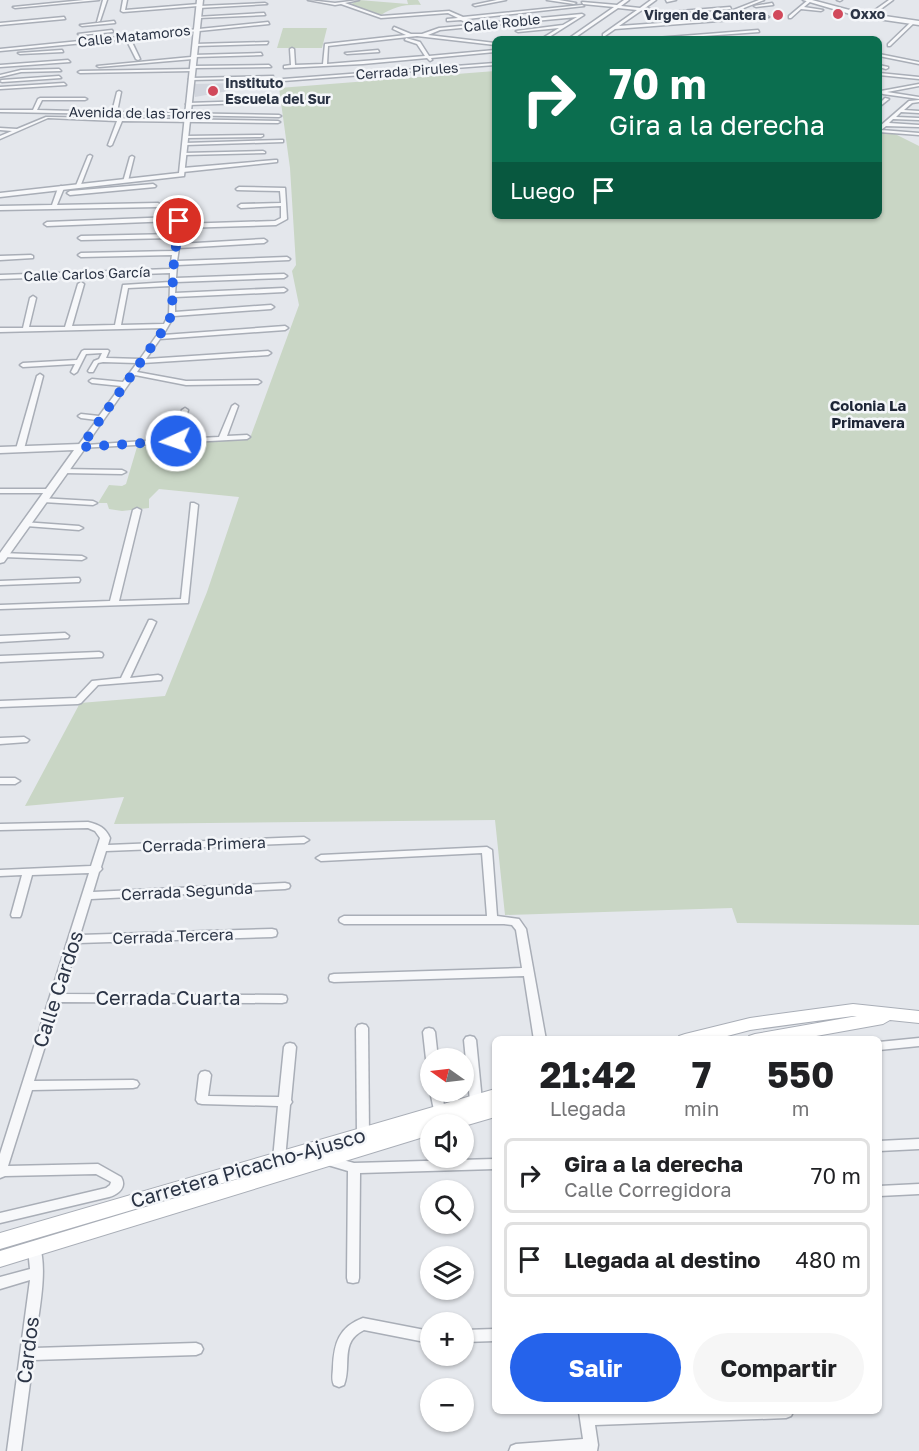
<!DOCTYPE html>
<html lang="es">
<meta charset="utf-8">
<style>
:root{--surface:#fff;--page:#f6f6f6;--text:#202124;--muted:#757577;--line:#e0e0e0;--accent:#2563eb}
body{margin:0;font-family:"Golos Text",sans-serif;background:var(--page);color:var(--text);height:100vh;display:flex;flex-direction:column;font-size:22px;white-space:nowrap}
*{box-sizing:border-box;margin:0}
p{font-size:20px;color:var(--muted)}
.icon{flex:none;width:33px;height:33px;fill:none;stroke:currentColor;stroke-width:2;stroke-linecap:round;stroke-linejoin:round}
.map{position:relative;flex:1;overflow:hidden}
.sheet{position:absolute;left:492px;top:1036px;width:390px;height:378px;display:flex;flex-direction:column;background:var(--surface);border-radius:9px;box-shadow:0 2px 4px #0004}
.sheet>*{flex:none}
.banner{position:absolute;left:492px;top:36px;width:390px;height:183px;border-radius:9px;box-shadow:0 2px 4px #0004;background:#0b6e4f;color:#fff;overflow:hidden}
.needle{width:39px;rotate:284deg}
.buttons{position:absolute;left:420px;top:1048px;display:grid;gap:12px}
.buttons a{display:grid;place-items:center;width:54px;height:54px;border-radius:50%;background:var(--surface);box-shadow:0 2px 4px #0004;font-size:30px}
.pin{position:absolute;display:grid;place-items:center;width:51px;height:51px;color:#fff;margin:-26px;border:3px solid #fff;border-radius:50%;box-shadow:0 2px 6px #0007}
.me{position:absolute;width:66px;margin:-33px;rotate:267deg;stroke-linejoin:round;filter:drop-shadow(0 0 4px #0008)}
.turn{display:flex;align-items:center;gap:21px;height:126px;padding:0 18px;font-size:27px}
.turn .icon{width:78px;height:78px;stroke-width:2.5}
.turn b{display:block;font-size:42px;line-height:51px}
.then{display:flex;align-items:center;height:57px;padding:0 18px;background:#0003;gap:12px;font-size:22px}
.eta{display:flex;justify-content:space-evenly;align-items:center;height:102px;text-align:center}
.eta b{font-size:36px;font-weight:700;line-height:42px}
.button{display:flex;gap:12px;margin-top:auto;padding:12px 18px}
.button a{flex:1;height:69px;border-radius:36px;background:var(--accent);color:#fff;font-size:24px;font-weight:700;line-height:69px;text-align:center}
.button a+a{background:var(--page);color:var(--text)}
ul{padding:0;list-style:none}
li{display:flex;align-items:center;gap:18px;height:75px;margin:0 12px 9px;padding:0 6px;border:3px solid var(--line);border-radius:9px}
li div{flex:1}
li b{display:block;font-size:22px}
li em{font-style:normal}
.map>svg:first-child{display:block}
</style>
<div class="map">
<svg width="919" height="1451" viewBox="0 0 919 1451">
<rect width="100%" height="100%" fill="#e4e7ec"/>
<!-- built -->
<polygon fill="#d2d6de" points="278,82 195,97 194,84"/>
<!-- green -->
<g fill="#c9d6c5">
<path d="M359 0 408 4 407 0H418L421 5C406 4 393 7 381 15L349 5Z"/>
<polygon points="283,28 327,28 322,48 277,48"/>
<polygon points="495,71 495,216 879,216 879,131 893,133 919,146 919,925 737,923 732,908 505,915 495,820 114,824 124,797 25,806 80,703 165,696 207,592 239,497 159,489 149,499 149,508 122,511 109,509 107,503 98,503 109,485 122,486 126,484 137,447 250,438 299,305 292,271 296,265 290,168 279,88"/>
</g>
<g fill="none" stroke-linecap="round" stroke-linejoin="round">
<!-- minor casing -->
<g stroke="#a9aeb7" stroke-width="3">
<g id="minor">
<polygon points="84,0 99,0 15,8 13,7"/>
<polygon points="103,0 107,0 100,21 97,22"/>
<polygon points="123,0 127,0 125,10 199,4 200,6 265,3 267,4 199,8 198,6 123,12 121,11"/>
<polygon points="308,0 335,3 359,0 345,3 381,16 449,11 463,17 582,5 584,6 467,19 476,24 582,14 584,15 546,39 541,39 559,28 518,32 516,31 563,25 577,17 440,30 428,35 495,43 495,45 417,36 328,46 327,64 425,56 417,44 405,40 406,38 420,42 429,56 495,50 495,52 431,58 432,60 430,61 427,58 363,64 284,68 284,66 291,65 290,49 292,48 294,49 295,65 323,64 325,44 406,35 393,29 394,27 411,34 422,34 439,28 471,25 461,20 447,21 447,19 458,18 448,13 381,18 341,4 335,5"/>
<polygon points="497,0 506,0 475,6 473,5"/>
<polygon points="547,0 559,0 576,3 574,4"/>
<path d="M624 0H629L621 6 640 8 651 0H656L645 8 650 9 680 22 767 16 769 17 615 29 605 36H603V34L637 10 618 8 573 39H568L614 7 583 4 582 2 617 5ZM642 10 648 11 675 22 619 26Z"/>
<polygon points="666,0 676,0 667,2"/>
<polygon points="759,0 764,0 716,19 713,18"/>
<polygon points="808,0 811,1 804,7 823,10 821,11 801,9 791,18 789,18 789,16"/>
<polygon points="837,0 842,0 840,1"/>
<polygon points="889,0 893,0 870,17 868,17 868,15"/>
<polygon points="772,3 773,5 756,7 754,6"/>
<polygon points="730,7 731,9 682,12 680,11"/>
<polygon points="264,13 265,15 198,18 196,17"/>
<polygon points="64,17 65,19 0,25 0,23"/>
<polygon points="114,21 115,23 82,26 80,25"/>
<polygon points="912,21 915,22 890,46 888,46 888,44"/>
<polygon points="268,22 269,24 130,38 140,59 138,60 136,59 126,39 0,51 0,49"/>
<polygon points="112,30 113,32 80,35 78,34"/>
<polygon points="758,30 759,32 662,39 643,39"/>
<polygon points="268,42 267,44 195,46 193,45 195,44"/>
<polygon points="62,50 63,52 20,54 18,53"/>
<polygon points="378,50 379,52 347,54 345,53"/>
<polygon points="261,53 262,55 195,57 193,59 99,67 97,66 191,57 193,55"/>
<polygon points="879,54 919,62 919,64 879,56"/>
<polygon points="68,60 70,62 0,67 0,65"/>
<polygon points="495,63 495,65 283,81 281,80 283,79"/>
<polygon points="269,65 271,67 193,68 191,67 193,66"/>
<polygon points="879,65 888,67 888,68 886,69 879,67"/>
<polygon points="59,69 61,71 21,72 0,77 0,75 21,70"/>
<polygon points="195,69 193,71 80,73 78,72 80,71"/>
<polygon points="879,73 919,77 919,79 879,75"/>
<polygon points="59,76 61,78 2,82 0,81 2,80"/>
<polygon points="273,76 271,78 191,80 189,79 191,78"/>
<polygon points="64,83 66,85 0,89 0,87"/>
<polygon points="919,84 919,86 887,92 919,97 919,99 883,94 879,92 881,91"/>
<polygon points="119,91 121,92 117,112 279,115 281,116 279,117 0,112 0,110 33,110 38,99 40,98 85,98 87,99 85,100 42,100 37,110 112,112 117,92"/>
<polygon points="885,98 889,99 879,107 879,104"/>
<polygon points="278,100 276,102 188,105 186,104 188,103"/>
<polygon points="919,100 919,102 912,103 904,110 919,111 919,113 901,112 896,117 919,118 919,120 893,119 889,123 919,125 919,127 886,126 881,130 919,133 919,135 879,132 879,127 909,101"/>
<polygon points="46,117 278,121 280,122 278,123 122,121 112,145 110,146 108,145 117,121 48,118 0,139 0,136 12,131 0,130 0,128 17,129"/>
<polygon points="263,135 263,136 261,137 186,138 184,137 186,136"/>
<polygon points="281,140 283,140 283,142 185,145 183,144 185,143"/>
<polygon points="263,151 265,152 265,153 184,155 182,154 184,153"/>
<polygon points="90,155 92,156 80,187 75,188 88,156"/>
<polygon points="132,156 134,157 128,181 123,182 130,157"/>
<polygon points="275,160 277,160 277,162 183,172 180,170 183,168"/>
<polygon points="153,184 156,186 155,187 70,195 67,193 70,191"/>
<polygon points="61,186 64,188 57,205 158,203 161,205 158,207 0,210 0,206 52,205 58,188"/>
<path d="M239 187 285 188 287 219 276 225 181 228 179 244 264 239 267 241 264 243 179 248 177 261 287 257 290 259 289 260 177 265 176 278 284 274 287 276 284 278 176 282 175 293 284 288 287 290 284 292 175 297V312L271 305 274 307 271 309 174 316 163 335 285 326 288 328 285 330 160 339 146 359 268 351 271 353 268 355 143 363 137 372 186 381 258 380 261 382 258 384 186 385 135 375 86 445 173 439 182 410 185 408 188 410 180 439 219 437 232 406 235 404 238 406 227 436 247 435 250 437 247 439 79 448 77 447 97 420 81 418 78 416 81 414 99 416 121 386 92 383 89 381 92 379 123 382 137 363 103 362 98 363 93 372H89L88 371 94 361 99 359 102 353 86 354 77 372 74 374 71 372 75 364 23 367 20 365 23 363 77 360 82 351 84 350H108L109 351 106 358 140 359 162 328 0 332V328H23L30 298 33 296 36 298 29 327H65L78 284 81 282 84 284 72 326 115 325 123 285 170 282V273L0 279V275L170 269 172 255 81 257 78 255 81 253 173 251 174 238 81 240 78 238 81 236 175 234 176 222 173 221 47 226 44 224 47 222 173 217 181 220V224L275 221 281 218V206L241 208 238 206 241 204 281 203 280 191 237 190 236 189ZM170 286 169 314 164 324 121 325 128 288Z"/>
<polygon points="31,255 33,256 33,258 0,260 0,256"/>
<polygon points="40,374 43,376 24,449 22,450 18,450 16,449 37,376"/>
<polygon points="61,469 122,470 126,472 122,474 64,473 61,473"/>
<polygon points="0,489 50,489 54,491 50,493 0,493"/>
<polygon points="40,498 93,501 97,503 93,505 43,502 40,502"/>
<polygon points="191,503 194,503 198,505 188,603 0,609 0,605 110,601 133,510 137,508 141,510 119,601 181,599"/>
<polygon points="23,522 79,526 83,528 79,530 26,526 23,526"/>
<polygon points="1,553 82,556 86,558 82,560 4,557 0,555"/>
<polygon points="76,578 79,578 80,580 79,582 0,585 0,581"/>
<polygon points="149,620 152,620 156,622 130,678 158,675 161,676 162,678 161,680 98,685 81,703 78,704 0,707 0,701 76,698 92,681 121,678"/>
<polygon points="65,633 69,636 68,638 0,642 0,636"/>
<polygon points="99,652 102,653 103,655 102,657 0,662 0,656"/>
<polygon points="24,737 29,740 27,742 0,744 0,738"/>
<polygon points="0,778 15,778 20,781 15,784 0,784"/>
<path d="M88 822C99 825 105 827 110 838L108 845 304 837 309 840 304 843 106 851 101 867 102 869 99 872 93 892 285 883 289 884 290 886 289 888 285 889 91 899 80 935 272 929 276 930 277 933 276 936 272 937 78 943 62 994 282 995 286 996 287 999 286 1002 282 1003 59 1002 34 1081 133 1080 137 1081 139 1084 137 1087 133 1088 32 1090 8 1166 98 1164 121 1177C127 1187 119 1194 109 1197L0 1223V1213L106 1188 110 1185 111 1182 96 1174 5 1176 0 1178V1154L89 873 32 875 21 915 20 917H12L11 915 22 875 0 876V870L91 866 100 838 95 831 88 828 0 830V824Z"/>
<polygon points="487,847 492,850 497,916 519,919 526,929 546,1040 534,1040 524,976 334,982 330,981 329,978 330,975 334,974 522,968 516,930 512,925 504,924 344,924 340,922 339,920 340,918 344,916 487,916 482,853 321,861 316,858 321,855"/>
<polygon points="362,1024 366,1025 368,1028 369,1135 367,1138 363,1140 359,1138 357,1135 356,1028 358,1025"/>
<polygon points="429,1028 433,1029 435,1032 438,1059 430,1059 430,1063 426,1059 423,1032 425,1029"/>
<polygon points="470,1036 474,1037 476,1040 482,1101 480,1104 476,1105 472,1104 470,1101 464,1040 466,1037"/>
<polygon points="919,1038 919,1046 879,1050 879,1042"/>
<polygon points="290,1043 294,1044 296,1047 291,1100 292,1102 290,1105 285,1159 283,1162 279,1164 275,1162 273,1159 278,1106 202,1104 198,1103 196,1100 199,1075 201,1072 205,1071 209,1072 211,1075 208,1096 279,1097 284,1047 286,1044"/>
<polygon points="430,1091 442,1092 445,1112 443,1115 439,1117 435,1115"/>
<polygon points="919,1139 919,1149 879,1151 879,1141"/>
<polygon points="325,1155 354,1163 495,1159 495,1169 360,1173 359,1278 358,1282 353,1283 348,1282 347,1278 348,1171 321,1163 319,1160 321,1157"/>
<polygon points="919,1184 919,1194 879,1196 879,1186"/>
<path d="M34 1244 39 1245C49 1269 37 1321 34 1348L196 1343 201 1345 203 1349 201 1353 196 1355 33 1360 21 1451H7L30 1280 0 1289V1277L30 1269 28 1249 29 1245Z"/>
<path d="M363 1318 430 1331V1343L364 1330C339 1342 352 1365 344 1385L339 1387 334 1385C331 1379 333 1373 333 1367 334 1343 339 1327 363 1318Z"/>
<polygon points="495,1329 495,1341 464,1342 464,1330"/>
<polygon points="579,1412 793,1412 791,1416 786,1418 595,1425 598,1445 597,1451 509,1451 511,1446 516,1444 583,1439"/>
</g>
</g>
<!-- tertiary casing -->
<g stroke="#a9aeb7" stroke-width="3">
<g id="tertiary">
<polygon points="197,0 203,0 184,176 0,197 0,193 179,173"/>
<polygon points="803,0 812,0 857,12 919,21 919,25 857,16"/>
<polygon points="81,444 86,447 4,562 0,563 0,553 74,450 0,453 0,447"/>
</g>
</g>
<!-- secondary casing -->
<g stroke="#a9aeb7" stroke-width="2">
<g id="secondary">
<polygon points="853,1004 919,1011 919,1023 890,1020 883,1024 794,1040 747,1040 749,1036 755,1034 857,1016 853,1016 750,1030 712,1040 677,1040 679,1036 685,1034 750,1018"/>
<polygon points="495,1089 495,1103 455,1114 495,1103 495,1117 464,1126 430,1125 430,1135 0,1267 0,1251 314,1156 0,1249 0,1233"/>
</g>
</g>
<!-- minor -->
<use href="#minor" fill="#f7f8fa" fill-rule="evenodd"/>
<!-- tertiary -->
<use href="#tertiary" fill="#f7f8fa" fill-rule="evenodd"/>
<!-- secondary -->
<use href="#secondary" fill="#fff" fill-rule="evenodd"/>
</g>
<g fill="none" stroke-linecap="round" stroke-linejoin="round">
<!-- route -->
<polyline stroke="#2563eb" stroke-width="10" stroke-dasharray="0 18" points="176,441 81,447 166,326 172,314 173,271 179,221"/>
</g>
<!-- markers -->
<g fill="#d1495b" stroke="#f4f6f9" stroke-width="2">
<circle cx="838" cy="14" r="6"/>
<circle cx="778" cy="15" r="6"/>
<circle cx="213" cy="91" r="6"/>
</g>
<g text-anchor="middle" stroke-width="5" stroke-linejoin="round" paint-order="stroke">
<!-- far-poi labels -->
<g font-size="14" font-weight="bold" fill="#2b3445" stroke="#f4f6f9" text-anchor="start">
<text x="850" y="19">Oxxo</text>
<text x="766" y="20" text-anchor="end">Virgen de Cantera</text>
<text x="225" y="88">Instituto<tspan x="225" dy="16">Escuela del Sur</tspan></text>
</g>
<!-- far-street labels -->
<g font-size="14" fill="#2b3445" stroke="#f4f6f9">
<text transform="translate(502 23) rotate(-6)" y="5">Calle Roble</text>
<text transform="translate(134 36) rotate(-6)" y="5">Calle Matamoros</text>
<text transform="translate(407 71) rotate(-4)" y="5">Cerrada Pirules</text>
<text transform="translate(140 113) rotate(1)" y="5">Avenida de las Torres</text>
<text transform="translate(87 274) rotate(-2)" y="5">Calle Carlos García</text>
</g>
<!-- far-neighbourhood labels -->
<g font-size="15" font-weight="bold" fill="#1d2536" stroke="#f4f6f9">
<text x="868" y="411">Colonia La<tspan x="868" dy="17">Primavera</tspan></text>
</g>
<!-- street labels -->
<g font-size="16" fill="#2b3445" stroke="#f4f6f9">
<text transform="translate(204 844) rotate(-2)" y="6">Cerrada Primera</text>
<text transform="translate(187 891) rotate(-3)" y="6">Cerrada Segunda</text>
<text transform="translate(173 936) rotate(-2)" y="6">Cerrada Tercera</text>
</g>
<!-- near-street labels -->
<g font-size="20" fill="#2b3445" stroke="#f4f6f9">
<text transform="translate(58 989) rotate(-72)" y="7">Calle Cardos</text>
<text x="168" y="1005">Cerrada Cuarta</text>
<text transform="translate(248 1168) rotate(-16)" y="7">Carretera Picacho-Ajusco</text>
<text transform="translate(28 1350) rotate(-83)" y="7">Cardos</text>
</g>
</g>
</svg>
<div class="buttons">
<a><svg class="needle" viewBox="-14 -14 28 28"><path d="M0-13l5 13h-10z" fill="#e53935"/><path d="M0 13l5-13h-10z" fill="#757577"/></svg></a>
<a><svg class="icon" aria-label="sound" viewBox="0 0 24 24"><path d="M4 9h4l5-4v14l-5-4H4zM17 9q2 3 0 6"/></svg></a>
<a><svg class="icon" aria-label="search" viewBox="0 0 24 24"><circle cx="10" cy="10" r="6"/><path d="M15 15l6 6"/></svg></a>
<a><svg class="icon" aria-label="layers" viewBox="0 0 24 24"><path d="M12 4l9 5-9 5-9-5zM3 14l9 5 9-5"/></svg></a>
<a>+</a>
<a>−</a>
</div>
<div class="pin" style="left:179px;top:221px;background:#d93025"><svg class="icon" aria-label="arrive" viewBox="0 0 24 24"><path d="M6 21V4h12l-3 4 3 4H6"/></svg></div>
<svg class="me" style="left:176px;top:441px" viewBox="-20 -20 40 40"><circle r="17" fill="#2563eb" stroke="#fff" stroke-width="3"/><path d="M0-11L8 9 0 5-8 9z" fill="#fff"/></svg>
<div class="banner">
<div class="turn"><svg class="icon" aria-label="right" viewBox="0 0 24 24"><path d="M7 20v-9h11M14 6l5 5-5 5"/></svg><div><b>70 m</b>Gira a la derecha</div></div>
<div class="then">Luego<svg class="icon" aria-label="arrive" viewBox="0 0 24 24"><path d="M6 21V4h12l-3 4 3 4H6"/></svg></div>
</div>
<section class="sheet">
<div class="eta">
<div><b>21:42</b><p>Llegada</p></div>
<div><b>7</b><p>min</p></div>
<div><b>550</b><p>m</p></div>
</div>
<ul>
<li><svg class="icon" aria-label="right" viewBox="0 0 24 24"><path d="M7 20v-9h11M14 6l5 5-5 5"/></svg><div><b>Gira a la derecha</b><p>Calle Corregidora</p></div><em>70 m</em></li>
<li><svg class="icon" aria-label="arrive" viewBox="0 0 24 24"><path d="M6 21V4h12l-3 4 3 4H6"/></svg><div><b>Llegada al destino</b></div><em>480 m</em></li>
</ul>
<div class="button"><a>Salir</a><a>Compartir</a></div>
</section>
</div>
